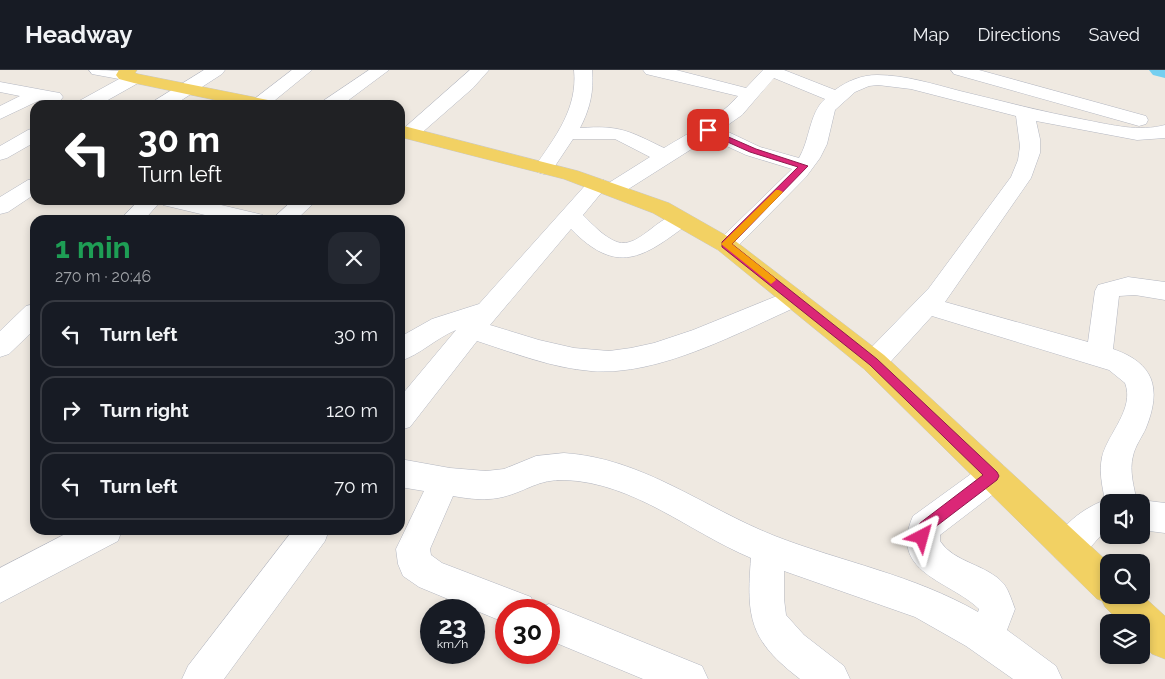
<!DOCTYPE html>
<meta charset="utf-8">
<style>
:root{--surface:#171b24;--page:#242831;--text:#f1f3f6;--muted:#9ea1a6;--line:#363941}
body{margin:0;font-family:Raleway,sans-serif;background:var(--page);color:var(--text);height:100vh;display:flex;flex-direction:column;font-size:19px;white-space:nowrap}
*{box-sizing:border-box;margin:0}
p{font-size:16px;color:var(--muted)}
.icon{flex:none;width:28px;height:28px;fill:none;stroke:currentColor;stroke-width:2;stroke-linecap:round;stroke-linejoin:round}
.map{position:relative;flex:1;overflow:hidden}
.sheet{position:absolute;left:30px;top:145px;width:375px;height:320px;display:flex;flex-direction:column;background:var(--surface);border-radius:15px;box-shadow:0 2px 8px #0003}
.sheet>*{flex:none}
.hud{position:absolute;left:30px;top:30px;width:375px;height:105px;border-radius:15px;box-shadow:0 2px 8px #0003;background:#202124;color:#fff;overflow:hidden}
.fabs{position:absolute;left:1100px;top:424px;display:grid;gap:10px}
.fabs a{display:grid;place-items:center;width:50px;height:50px;border-radius:10px;background:var(--surface);box-shadow:0 2px 8px #0003;font-size:25px}
.speed{position:absolute;left:420px;top:529px;display:flex;gap:10px;font-size:25px;font-weight:700;text-align:center}
.speed>*{display:grid;place-content:center;width:65px;height:65px;border-radius:50%;background:var(--surface);box-shadow:0 2px 8px #0003;line-height:1}
.speed small{font-size:12px;font-weight:400}
.speed .limit{border:8px solid #d22;background:#fff;color:#111}
.pin{position:absolute;display:grid;place-items:center;width:42px;height:42px;color:#fff;margin:-21px;border-radius:10px;box-shadow:0 2px 8px #0006}
.me{position:absolute;width:55px;margin:-28px;rotate:39deg;stroke-linejoin:round;filter:drop-shadow(0 0 4px #0008)}
.turn{display:flex;align-items:center;gap:18px;height:105px;padding:0 25px;font-size:22px}
.turn .icon{width:65px;height:65px;stroke-width:2.5}
.turn b{display:block;font-size:35px;line-height:42px}
.round{display:grid;place-items:center;flex:none;width:52px;height:52px;border-radius:15px;background:var(--page)}
.head{display:flex;align-items:center;justify-content:space-between;height:85px;padding:0 25px}
h1{font-size:30px;font-weight:700;line-height:38px;color:#1e9e55}
ul{padding:0;list-style:none}
li{display:flex;align-items:center;gap:15px;height:68px;margin:0 10px 8px;padding:0 15px;border:2px solid var(--line);border-radius:15px}
li div{flex:1}
li b{display:block;font-size:19px}
li em{font-style:normal}
header{display:flex;align-items:center;gap:30px;box-sizing:border-box;height:70px;padding:0 25px;background:var(--surface);border-bottom:1px solid var(--line)}
header strong{font-size:24px}
nav{display:flex;gap:28px;margin-inline-start:auto;font-size:18px}
.map>svg:first-child{display:block}
</style>
<header>
<strong>Headway</strong>
<nav><a>Map</a><a>Directions</a><a>Saved</a></nav>
</header>
<div class="map">
<svg width="1165" height="609" viewBox="0 0 1165 609">
<rect width="100%" height="100%" fill="#efe9e1"/>
<g fill="none" stroke-linecap="round" stroke-linejoin="round">
<!-- river -->
<polygon fill="#75cff0" fill-rule="evenodd" points="1149,0 1165,0 1165,8 1153,5"/>
<!-- minor casing -->
<g stroke="#b4b7c1" stroke-width="1">
<g id="minor">
<path d="M89 0C103 0 135 0 143 8L140 12 99 35H77L79 31 119 9 92 4Z"/>
<polygon points="204,0 225,0 222,4 174,35 152,35 154,31"/>
<polygon points="292,0 312,0 269,35 251,35 253,30"/>
<polygon points="369,0 389,0 342,35 321,35 323,31"/>
<polygon points="470,0 489,0 473,18 417,67 410,69 403,67 400,63 403,59"/>
<path d="M574 0H592C594 21 590 39 580 58 620 55 629 61 664 78 690 62 718 49 738 26L646 4 643 0H676L746 18 763 0H784L835 20C847 11 862 5 877 5 905 5 933 14 960 21 1002 31 1043 42 1086 50 1112 55 1139 62 1165 55V68L1137 70 1036 51 1040 69V83L1031 108 945 232 1088 272 1095 221 1098 215 1128 207 1165 212V230L1135 225 1119 226 1113 279C1154 293 1162 318 1146 358 1142 367 1135 376 1133 386 1129 401 1134 417 1137 432L1141 430 1165 433V463L1141 460V432H1109V459L1104 462 1080 489 1068 494 1056 489 1051 478C1061 455 1082 439 1105 430 1102 416 1099 401 1102 387 1108 363 1135 339 1125 313L1109 300 932 246 884 299 874 303 864 299 860 292 864 285 929 218 1011 107 1018 90 1020 76 1016 46 911 19 878 15 869 16 855 22 835 40 827 74 820 88 806 107 734 180 726 183 718 180 714 175 792 99 746 85 709 68 619 125 611 126 602 122 583 145C593 155 604 167 617 172 641 180 662 137 688 144L691 149 688 154C643 188 617 206 571 159L490 255 539 270 574 278 609 281 631 278 654 273 693 260 794 219 803 222 806 228 803 234C741 261 659 307 591 301 552 298 514 283 477 271L410 357 400 360V327L456 260C436 268 420 285 400 291V267L432 249 479 234 590 110 597 109 604 110 607 114 650 87 615 69H573L551 102 544 104 537 102 534 98C555 67 578 39 574 0ZM774 8 825 29C809 43 810 70 799 88L760 77 722 59 742 45Z"/>
<polygon points="951,0 979,0 1146,46 1148,50 1146,54 1139,56 1132,54 954,4"/>
<polygon points="0,12 54,22 60,23 63,27 60,31 54,32 40,30 0,49 0,36 20,26 0,22"/>
<polygon points="35,58 35,72 7,88 0,90 0,76 28,60"/>
<polygon points="35,109 35,124 8,142 0,144 0,127 28,110"/>
<polygon points="139,130 200,130 263,145 266,150 226,150 163,135 161,131 144,150 120,150"/>
<polygon points="293,130 317,130 296,150 271,150"/>
<polygon points="35,234 35,259 9,284 0,287 0,261 26,236"/>
<path d="M564 383C643 388 704 438 775 466 842 492 914 505 978 542L979 539C949 510 888 503 913 446L982 396 993 392 1004 396 1008 406 1004 416 940 465V471C954 493 987 494 1004 514 1009 521 1012 531 1015 539L1007 560 1056 596 1062 609H1013L966 576 915 547 784 501V529L786 545 804 565 844 596 850 609H800C750 571 746 548 751 488 689 462 635 413 565 410 538 409 527 421 503 427 487 431 469 429 453 426L430 479 431 485 442 493 531 527 536 540H506V553L419 517 403 506 398 494 396 479 424 421 400 417V389L450 398 486 401 504 399 536 386Z"/>
<polygon points="73,460 122,460 118,471 0,533 0,498"/>
<polygon points="293,460 329,460 325,471 224,609 182,609 188,596"/>
<polygon points="549,534 702,596 708,609 643,609 549,570 549,540 536,540"/>
</g>
</g>
<!-- major casing -->
<g stroke="#c9c9c9" stroke-width="1">
<g id="major">
<polygon points="119,0 137,0 135,3 138,4 273,31 275,35 239,35 134,13 119,9 116,5"/>
<polygon points="400,55 578,101 669,133 734,170 884,285 1109,493 1109,525 1141,524 1165,546 1165,589 1152,584 1141,573 1141,552 1120,552 1105,537 1102,531 1097,529 864,299 718,180 653,143 564,109 400,67"/>
</g>
</g>
<!-- minor -->
<use href="#minor" fill="#fff" fill-rule="evenodd"/>
<!-- major -->
<use href="#major" fill="#f2d163" fill-rule="evenodd"/>
</g>
<!-- route -->
<polygon fill="#db2777" stroke="#8e194d" points="708,58 756,79 808,96 732,174 877,289 997,402 999,406 997,410 930,461 927,471 922,473 917,471 915,467 920,453 983,405 870,295 722,177 722,172 798,97 750,82 705,62 704,60"/>
<!-- slow -->
<polygon fill="#f59e0b" points="776,120 779,120 783,122 732,174 775,208 776,210 771,214 721,174"/>
</svg>
<div class="fabs">
<a><svg class="icon" aria-label="sound" viewBox="0 0 24 24"><path d="M4 9h4l5-4v14l-5-4H4zM17 9q2 3 0 6"/></svg></a>
<a><svg class="icon" aria-label="search" viewBox="0 0 24 24"><circle cx="10" cy="10" r="6"/><path d="M15 15l6 6"/></svg></a>
<a><svg class="icon" aria-label="layers" viewBox="0 0 24 24"><path d="M12 4l9 5-9 5-9-5zM3 14l9 5 9-5"/></svg></a>
</div>
<div class="speed"><div>23<small>km/h</small></div><div class="limit">30</div></div>
<div class="pin" style="left:708px;top:60px;background:#d93025"><svg class="icon" aria-label="arrive" viewBox="0 0 24 24"><path d="M6 21V4h12l-3 4 3 4H6"/></svg></div>
<svg class="me" style="left:922px;top:467px" viewBox="-20 -20 40 40"><path d="M0-17L14 15 0 8-14 15z" fill="#db2777" stroke="#fff" stroke-width="4"/></svg>
<div class="hud">
<div class="turn"><svg class="icon" aria-label="left" viewBox="0 0 24 24"><path d="M17 20v-9H6M10 6l-5 5 5 5"/></svg><div><b>30 m</b>Turn left</div></div>
</div>
<section class="sheet">
<div class="head"><div><h1>1 min</h1><p>270 m · 20:46</p></div><a class="round"><svg class="icon" aria-label="close" viewBox="0 0 24 24"><path d="M6 6l12 12M18 6L6 18"/></svg></a></div>
<ul>
<li><svg class="icon" aria-label="left" viewBox="0 0 24 24"><path d="M17 20v-9H6M10 6l-5 5 5 5"/></svg><div><b>Turn left</b></div><em>30 m</em></li>
<li><svg class="icon" aria-label="right" viewBox="0 0 24 24"><path d="M7 20v-9h11M14 6l5 5-5 5"/></svg><div><b>Turn right</b></div><em>120 m</em></li>
<li><svg class="icon" aria-label="left" viewBox="0 0 24 24"><path d="M17 20v-9H6M10 6l-5 5 5 5"/></svg><div><b>Turn left</b></div><em>70 m</em></li>
</ul>
</section>
</div>
